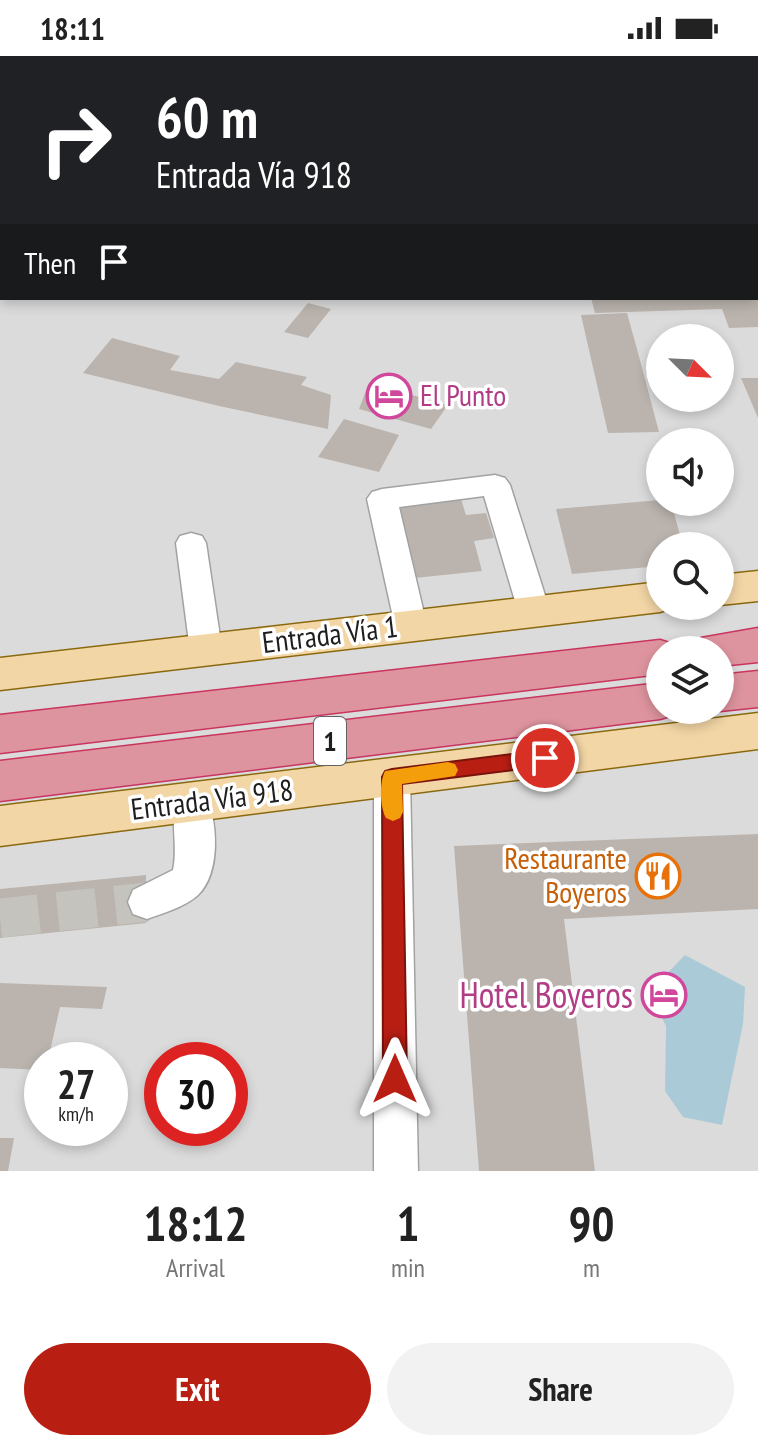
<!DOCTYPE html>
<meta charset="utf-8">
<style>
:root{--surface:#fff;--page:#f2f2f2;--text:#222;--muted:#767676;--accent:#b91e13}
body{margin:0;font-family:"PT Sans Narrow",sans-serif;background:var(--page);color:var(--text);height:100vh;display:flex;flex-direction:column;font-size:30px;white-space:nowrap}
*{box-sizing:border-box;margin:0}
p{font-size:26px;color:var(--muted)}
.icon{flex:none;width:44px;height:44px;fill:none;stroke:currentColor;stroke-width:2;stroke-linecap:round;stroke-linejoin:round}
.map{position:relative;height:1115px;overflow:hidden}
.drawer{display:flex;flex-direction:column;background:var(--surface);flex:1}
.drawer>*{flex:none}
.hud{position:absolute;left:0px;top:0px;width:758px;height:244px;box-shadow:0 4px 12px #0003;background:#202124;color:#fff;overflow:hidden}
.needle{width:52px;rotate:114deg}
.controls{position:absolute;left:646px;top:268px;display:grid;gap:16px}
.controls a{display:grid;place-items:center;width:88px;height:88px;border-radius:50%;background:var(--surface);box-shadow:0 4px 12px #0003;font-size:40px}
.speed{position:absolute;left:24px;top:986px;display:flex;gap:16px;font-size:40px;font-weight:700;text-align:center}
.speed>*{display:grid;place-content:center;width:104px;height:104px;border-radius:50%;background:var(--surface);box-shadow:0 4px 12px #0003;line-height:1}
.speed small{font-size:20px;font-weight:400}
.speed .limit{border:12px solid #d22;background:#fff;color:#111}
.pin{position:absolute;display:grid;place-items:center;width:68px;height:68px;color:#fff;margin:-34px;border:4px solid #fff;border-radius:50%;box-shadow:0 2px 8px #0007}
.me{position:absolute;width:88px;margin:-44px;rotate:0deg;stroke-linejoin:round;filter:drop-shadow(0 0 6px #0008)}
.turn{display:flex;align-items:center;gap:28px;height:168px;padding:0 24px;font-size:36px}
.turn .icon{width:104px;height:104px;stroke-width:2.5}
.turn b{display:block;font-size:56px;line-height:68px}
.then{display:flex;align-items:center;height:76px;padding:0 24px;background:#0003;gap:16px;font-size:30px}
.eta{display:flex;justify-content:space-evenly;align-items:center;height:136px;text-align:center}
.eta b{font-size:48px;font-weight:800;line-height:56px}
.primary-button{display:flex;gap:16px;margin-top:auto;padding:16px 24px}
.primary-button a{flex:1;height:92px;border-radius:48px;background:var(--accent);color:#fff;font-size:32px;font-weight:800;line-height:92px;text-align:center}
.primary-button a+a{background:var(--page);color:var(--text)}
.status{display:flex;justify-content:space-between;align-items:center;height:56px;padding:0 40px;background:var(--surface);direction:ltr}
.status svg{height:22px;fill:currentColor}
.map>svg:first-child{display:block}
</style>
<div class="status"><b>18:11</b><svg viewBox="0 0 49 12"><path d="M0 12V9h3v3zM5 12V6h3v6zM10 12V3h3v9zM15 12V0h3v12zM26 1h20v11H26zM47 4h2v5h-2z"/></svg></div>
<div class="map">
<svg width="758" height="1115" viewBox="0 0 758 1115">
<rect width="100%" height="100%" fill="#eeece5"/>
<!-- residential -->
<path fill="#dcdbdb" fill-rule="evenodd" d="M0 0H758V1115H0ZM2 2H756V242H2ZM660 282H720V342H660ZM660 386H720V446H660ZM660 490H720V550H660ZM660 594H720V654H660ZM42 1004H110V1072H42ZM162 1004H230V1072H162Z"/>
<!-- water -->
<polygon fill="#aacad8" points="685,899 745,931 743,968 722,1069 683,1061 665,1035 666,970 649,936"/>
<!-- building -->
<g fill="#bbb4ae">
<polygon points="591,242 758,242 758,271 729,272 722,253 595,257"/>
<polygon points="308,247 331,253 308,282 284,276"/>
<polygon points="627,257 637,293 659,376 608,377 581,259"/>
<polygon points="112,282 180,300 170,314 219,323 236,306 307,321 301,329 331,339 328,373 219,350 83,317"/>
<polygon points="741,322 758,322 758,362"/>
<polygon points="369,327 448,349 431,373 359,353"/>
<polygon points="344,363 399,379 379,416 318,401"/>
<polygon points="461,443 466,459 486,457 494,482 474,485 482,515 405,523 389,450"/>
<polygon points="660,444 671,446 683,490 660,490 660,510 572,518 556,453"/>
<polygon points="758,778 758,853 564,863 595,1115 479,1115 454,790"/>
<polygon points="146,819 146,867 0,882 0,833"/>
<polygon points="0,927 107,931 102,953 60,951 48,1004 42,1004 42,1014 0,1012"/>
<polygon points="0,1082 14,1082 8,1115 0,1115"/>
</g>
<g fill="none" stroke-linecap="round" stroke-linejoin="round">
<!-- minor-tunnel -->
<polyline stroke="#c4c3bd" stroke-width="39" stroke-dasharray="39 19" stroke-linecap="butt" points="0,862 147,846"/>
<!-- minor casing -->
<g stroke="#a2a2a2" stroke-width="3">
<g id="minor">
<rect x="756" y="39" width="2" height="12"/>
<rect x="756" y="81" width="2" height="12"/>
<polygon points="495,419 505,422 510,429 550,555 545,563 534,566 523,563 518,555 484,440 399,451 427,570 422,578 411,582 400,578 395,570 367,443 372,436 382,433"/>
<polygon points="191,477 202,480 206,487 222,594 218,603 206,606 194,603 190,594 176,487 180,480"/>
<polygon points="392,707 405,711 410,721 418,1115 374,1115 374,721 379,711"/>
<path d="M192 733 205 738C218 763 221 817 198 839 185 851 163 857 147 863L133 858 128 846 133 834 173 814C179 790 168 759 179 738Z"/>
</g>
</g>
<!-- major casing -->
<g stroke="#8a690e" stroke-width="3">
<g id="major">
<polygon points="758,515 758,545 720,549 720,519"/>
<polygon points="660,526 660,550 675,551 660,556 0,634 0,602"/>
<polygon points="758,657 758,693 0,790 0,750"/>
</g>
</g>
<!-- highway casing -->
<g stroke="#c9355f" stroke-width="3">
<g id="highway">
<polygon points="758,572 758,606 720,610 720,594 694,594 701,582"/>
<polygon points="660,584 676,589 679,594 660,594 660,618 0,697 0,659"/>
<polygon points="758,615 758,651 720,655 718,654 720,619"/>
<polygon points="660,627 660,654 678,654 677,658 660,663 0,745 0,705"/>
</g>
</g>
<!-- minor -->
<use href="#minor" fill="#fff" fill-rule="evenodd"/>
<!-- major -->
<use href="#major" fill="#f3d6a6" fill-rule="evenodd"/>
<!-- highway -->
<use href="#highway" fill="#de949e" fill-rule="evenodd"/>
</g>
<!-- route -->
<polygon fill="#b91e13" stroke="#78140c" stroke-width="2" points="545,694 552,696 555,702 552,707 545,710 402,728 407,1023 404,1031 395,1034 387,1031 383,1023 382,721 385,715 392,713"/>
<!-- slow -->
<path fill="#f59e0b" d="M448 706 455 708 458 714 455 720 402 728 403 756 400 762 393 765 386 762C380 751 379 727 385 715Z"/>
<!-- icons -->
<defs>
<g id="hotel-ring" transform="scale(2.3)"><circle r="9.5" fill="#fff" stroke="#d1479c" stroke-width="1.5"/><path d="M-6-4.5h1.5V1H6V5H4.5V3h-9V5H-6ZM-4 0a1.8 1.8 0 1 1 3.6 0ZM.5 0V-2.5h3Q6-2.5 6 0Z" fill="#d1479c"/></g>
<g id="restaurant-ring" transform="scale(2.3)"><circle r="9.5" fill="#fff" stroke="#e8710a" stroke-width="1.5"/><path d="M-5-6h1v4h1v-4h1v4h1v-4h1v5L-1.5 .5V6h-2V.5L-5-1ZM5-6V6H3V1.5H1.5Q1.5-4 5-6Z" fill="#e8710a"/></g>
</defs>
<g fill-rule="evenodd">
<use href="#hotel-ring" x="389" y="340"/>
<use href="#restaurant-ring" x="658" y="820"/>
<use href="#hotel-ring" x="664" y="939"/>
</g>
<g text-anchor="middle" stroke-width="7" stroke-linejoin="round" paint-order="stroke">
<!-- shield labels -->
<rect fill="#fff" stroke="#626262" stroke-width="2" x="314" y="661" width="32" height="48" rx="6"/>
<g font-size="28" font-weight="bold" fill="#1e1e1e">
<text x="330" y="695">1</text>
</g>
<!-- hotel labels -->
<g font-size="30" fill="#b23c85" stroke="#fff" text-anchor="start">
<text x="420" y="350">El Punto</text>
</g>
<!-- street labels -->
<g font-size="30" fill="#1e1e1e" stroke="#fff">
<text transform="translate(330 579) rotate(-7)" y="10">Entrada Vía 1</text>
<text transform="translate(212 744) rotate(-7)" y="10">Entrada Vía 918</text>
</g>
<!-- food labels -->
<g font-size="30" fill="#c56008" stroke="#fff" text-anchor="end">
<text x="627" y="813">Restaurante<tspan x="627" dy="34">Boyeros</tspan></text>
</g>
<!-- near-hotel labels -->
<g font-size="36" fill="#b23c85" stroke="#fff" text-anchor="end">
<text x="633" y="952">Hotel Boyeros</text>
</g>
</g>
</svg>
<div class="controls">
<a><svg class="needle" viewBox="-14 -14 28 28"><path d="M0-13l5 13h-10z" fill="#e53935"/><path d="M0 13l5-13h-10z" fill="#767676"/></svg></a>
<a><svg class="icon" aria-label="sound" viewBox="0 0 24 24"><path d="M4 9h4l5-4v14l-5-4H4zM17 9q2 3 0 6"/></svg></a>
<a><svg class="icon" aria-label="search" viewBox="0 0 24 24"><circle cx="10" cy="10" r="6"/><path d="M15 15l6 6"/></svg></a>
<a><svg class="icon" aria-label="layers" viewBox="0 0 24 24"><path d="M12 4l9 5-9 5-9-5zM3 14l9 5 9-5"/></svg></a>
</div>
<div class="speed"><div>27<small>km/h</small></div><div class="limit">30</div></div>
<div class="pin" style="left:545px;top:702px;background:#d93025"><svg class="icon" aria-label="arrive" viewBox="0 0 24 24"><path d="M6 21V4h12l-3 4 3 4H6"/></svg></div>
<svg class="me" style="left:395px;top:1023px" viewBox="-20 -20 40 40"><path d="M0-17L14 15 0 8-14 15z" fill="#b91e13" stroke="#fff" stroke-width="4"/></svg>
<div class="hud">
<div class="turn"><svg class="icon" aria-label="right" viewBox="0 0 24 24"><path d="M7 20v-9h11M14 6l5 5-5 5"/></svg><div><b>60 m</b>Entrada Vía 918</div></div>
<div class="then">Then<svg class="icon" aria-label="arrive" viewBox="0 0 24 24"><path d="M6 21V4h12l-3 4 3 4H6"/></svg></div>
</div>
</div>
<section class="drawer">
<div class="eta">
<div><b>18:12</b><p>Arrival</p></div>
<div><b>1</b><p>min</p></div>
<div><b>90</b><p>m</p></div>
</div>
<div class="primary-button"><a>Exit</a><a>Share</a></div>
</section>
